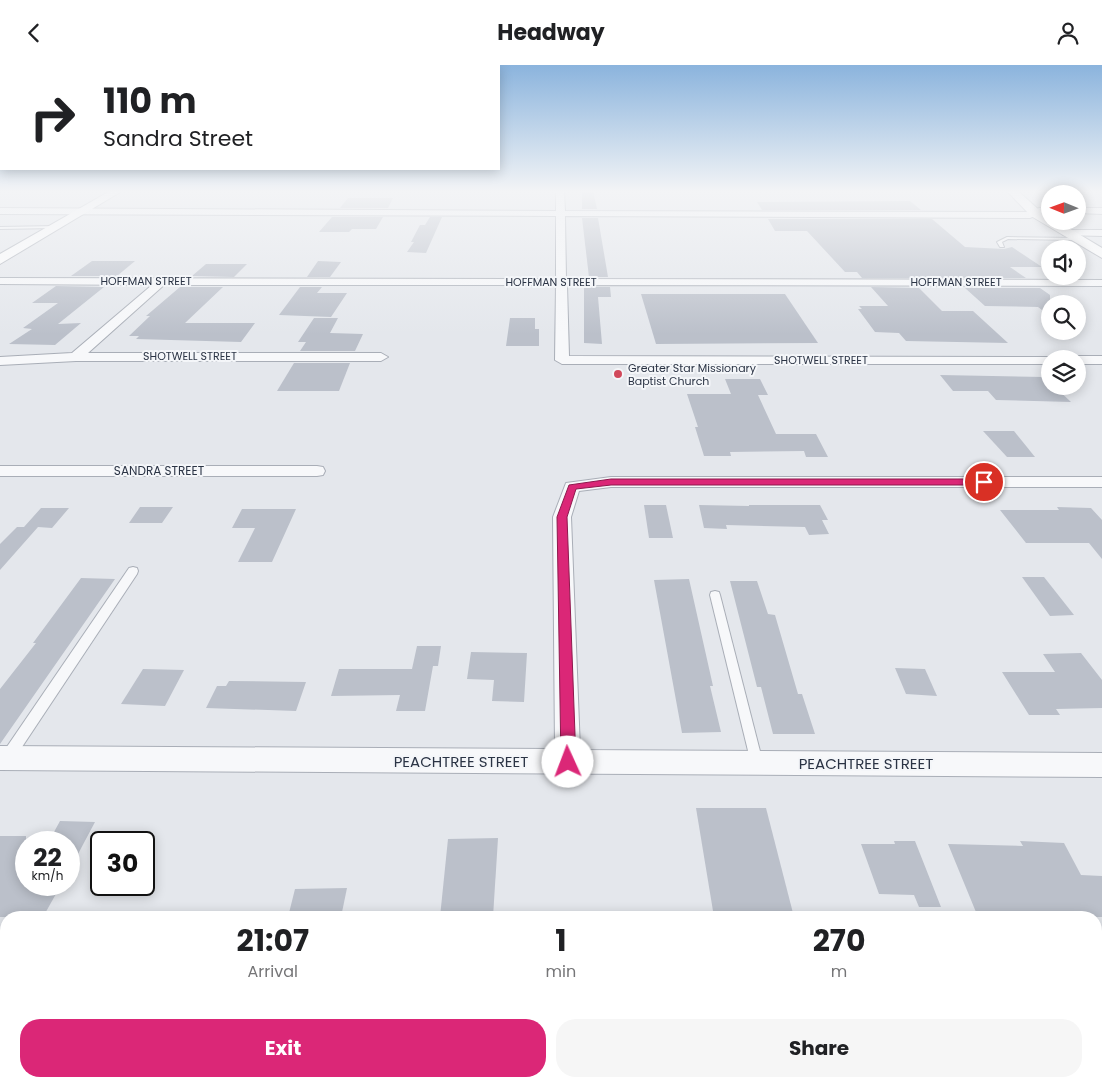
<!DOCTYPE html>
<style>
:root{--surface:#fff;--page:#f6f6f6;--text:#202124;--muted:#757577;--accent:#db2777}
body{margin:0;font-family:Poppins,sans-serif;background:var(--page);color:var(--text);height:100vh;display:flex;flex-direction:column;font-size:19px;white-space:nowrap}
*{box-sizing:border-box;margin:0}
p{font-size:16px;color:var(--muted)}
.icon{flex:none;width:28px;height:28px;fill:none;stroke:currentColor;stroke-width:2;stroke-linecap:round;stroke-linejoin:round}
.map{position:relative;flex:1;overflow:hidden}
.sheet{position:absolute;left:0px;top:846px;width:1102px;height:176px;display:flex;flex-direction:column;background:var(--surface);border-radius:20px 20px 0 0;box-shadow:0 2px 12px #0003}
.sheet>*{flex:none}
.banner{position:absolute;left:0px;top:0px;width:500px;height:105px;box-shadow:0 2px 12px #0003;background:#fff;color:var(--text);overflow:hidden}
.needle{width:32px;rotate:271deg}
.buttons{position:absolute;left:1041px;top:120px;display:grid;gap:10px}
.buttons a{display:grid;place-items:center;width:45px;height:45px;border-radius:50%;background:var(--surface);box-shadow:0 2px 12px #0003;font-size:25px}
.speed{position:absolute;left:15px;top:766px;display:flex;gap:10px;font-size:25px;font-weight:700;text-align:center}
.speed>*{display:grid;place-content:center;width:65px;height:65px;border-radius:50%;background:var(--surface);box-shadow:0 2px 12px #0003;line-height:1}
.speed small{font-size:12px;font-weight:400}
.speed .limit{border:2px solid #111;border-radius:8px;background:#fff;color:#111}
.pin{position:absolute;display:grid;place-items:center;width:42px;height:42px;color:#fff;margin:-21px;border:2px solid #fff;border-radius:50%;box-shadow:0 1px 5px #0007}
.me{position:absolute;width:55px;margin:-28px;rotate:358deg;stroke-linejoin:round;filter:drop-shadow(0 0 4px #0008)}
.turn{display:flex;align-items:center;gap:18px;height:105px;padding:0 20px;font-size:22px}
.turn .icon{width:65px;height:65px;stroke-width:2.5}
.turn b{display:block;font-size:35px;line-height:42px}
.eta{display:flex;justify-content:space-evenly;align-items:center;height:85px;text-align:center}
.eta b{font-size:30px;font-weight:700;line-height:35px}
.button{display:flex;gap:10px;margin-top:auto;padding:10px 20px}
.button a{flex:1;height:58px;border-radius:20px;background:var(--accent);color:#fff;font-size:20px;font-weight:700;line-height:58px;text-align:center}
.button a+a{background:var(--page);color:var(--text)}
header{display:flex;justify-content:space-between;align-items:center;height:65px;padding:0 20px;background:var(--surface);font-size:22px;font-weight:700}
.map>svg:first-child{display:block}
</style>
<header><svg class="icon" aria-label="back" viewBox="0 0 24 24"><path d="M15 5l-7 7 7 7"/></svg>Headway<svg class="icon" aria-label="person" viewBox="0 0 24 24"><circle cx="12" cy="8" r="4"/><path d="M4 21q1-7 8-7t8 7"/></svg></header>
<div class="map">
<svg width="1102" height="1022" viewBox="0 0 1102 1022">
<rect width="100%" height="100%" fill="#e4e7ec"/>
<!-- building -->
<g fill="#bbc0ca">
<polygon points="582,126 593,126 597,144 582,144"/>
<polygon points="348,133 393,133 388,143 340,143"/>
<polygon points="910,136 921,145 762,145 757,137"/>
<polygon points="332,152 383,152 376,164 352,164 349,167 319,167"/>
<polygon points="430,152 442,152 426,188 407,187 414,177 411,177 420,160 425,160"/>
<polygon points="582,153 598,153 608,212 589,212"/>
<polygon points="768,154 932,154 965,182 1004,184 1012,182 1042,202 1010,202 1026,213 862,213 857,207 845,207 807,166 775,166"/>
<polygon points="92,196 135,196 117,211 71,211"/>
<polygon points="318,196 341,197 330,212 307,212"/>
<polygon points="206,199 247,199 234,212 192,211"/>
<polygon points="56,221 104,222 58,259 81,258 55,280 9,279 32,264 23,263 58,238 32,238"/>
<polygon points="180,222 223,222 185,258 255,258 241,277 136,274 139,271 129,271 150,251 146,251"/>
<polygon points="300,222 322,222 317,228 347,228 331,252 279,250"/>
<polygon points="584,222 610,222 611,232 598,232 602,279 584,278"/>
<polygon points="871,222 919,223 942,246 973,246 1008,278 906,276 899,268 875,267 858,244 862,244 859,241 888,241"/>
<polygon points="965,223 1040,223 1050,230 1050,251 1038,242 985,241"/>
<polygon points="641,229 785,229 818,278 656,279"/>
<polygon points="314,253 338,253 330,268 363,269 355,286 300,286 306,277 298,277"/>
<polygon points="510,253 535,253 535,264 539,264 539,281 506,281"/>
<polygon points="294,298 350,298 339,326 277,326"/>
<polygon points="940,310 1044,312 1050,317 1050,321 1054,321 1071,337 996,335 988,326 953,326"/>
<polygon points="725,314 760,314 768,330 758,330 776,369 816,369 828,392 806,392 804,386 730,387 731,391 704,391 695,362 698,362 687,329 731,329"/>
<polygon points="983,366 1014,366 1035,392 1007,392"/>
<polygon points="644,440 666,440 673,473 649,473"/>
<polygon points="699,440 749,441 749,440 820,440 828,455 822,455 829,469 809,470 805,462 726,460 727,464 704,463"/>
<polygon points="140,442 173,442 162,458 129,458"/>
<polygon points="1057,442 1091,443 1102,455 1102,494 1089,478 1026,478 1000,445 1059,445"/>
<polygon points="41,443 69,443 52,463 38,462 0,505 0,479 17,462 24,462"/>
<polygon points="242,444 296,444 272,497 238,497 255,463 232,463"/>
<polygon points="1022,512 1044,512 1074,550 1050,551"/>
<polygon points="81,513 115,514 0,679 0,624 36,578 33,578"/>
<polygon points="689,514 713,621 710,621 721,667 682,668 654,515"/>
<polygon points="730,516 757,516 768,549 775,550 798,629 802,629 815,669 773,669 761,622 757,622"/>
<polygon points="417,581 441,581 438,601 433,601 425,646 396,646 400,630 331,631 339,604 412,604"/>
<polygon points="471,587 527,588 524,637 492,636 494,615 467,614"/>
<polygon points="1081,588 1102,615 1102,643 1056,644 1060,650 1029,650 1002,607 1055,607 1043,589"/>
<polygon points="895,603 925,604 937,631 906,629"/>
<polygon points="143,604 184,605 165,641 121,639"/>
<polygon points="229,616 306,617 296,646 206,643 217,621 226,621"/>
<polygon points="696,743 766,743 794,852 714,852"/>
<polygon points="60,756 95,757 69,806 69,778 48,778"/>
<polygon points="0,771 26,771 26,820 61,820 43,852 0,852"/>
<polygon points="498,773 493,852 440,852 448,774"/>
<polygon points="894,776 915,776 941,842 919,842 914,830 879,829 861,779 895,779"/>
<polygon points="1020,776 1064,778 1081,810 1102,811 1102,852 978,852 948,779 1023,781"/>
<polygon points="347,823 341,852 288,852 295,824"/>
</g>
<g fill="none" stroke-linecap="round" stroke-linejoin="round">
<!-- lane casing -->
<g stroke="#a9aeb7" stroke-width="2">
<g id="lane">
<polygon points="56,161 54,163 0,164 0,162"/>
<polygon points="1007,172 1075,173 1077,174 1075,175 1008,174 1002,177 1004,182 1000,182 997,177"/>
<polygon points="133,502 137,503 138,506 137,509 12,697 7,699 2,697 1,693 2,689 129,503"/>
<polygon points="715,526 719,527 720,530 763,698 762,702 757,704 752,702 751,698 710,530 711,527"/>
</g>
</g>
<!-- street casing -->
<g stroke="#a9aeb7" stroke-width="2">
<g id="street">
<polygon points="556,126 564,126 565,146 1029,147 1039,143 1050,143 1050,149 1040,149 1030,153 565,151 566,214 1102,215 1102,221 567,220 569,291 1055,292 1056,294 1050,294 1050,299 562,299 555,295 556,220 164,220 88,288 381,288 388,292 381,296 76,296 0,300 0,292 72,288 152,220 0,219 0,213 556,214 556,151 0,149 0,143 556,146"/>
<polygon points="1102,143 1102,149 1078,148 1078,143"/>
<polygon points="1066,165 1102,165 1102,171 1063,170 1063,166"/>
<polygon points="1078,291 1102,291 1102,299 1078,299 1078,294 1072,294"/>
<polygon points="0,401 317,401 323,402 325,406 323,410 317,411 0,411"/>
<polygon points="611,412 1102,412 1102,422 611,422 579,426 571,452 580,685 1102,688 1102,712 0,705 0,681 555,684 553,452 566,418"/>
</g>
</g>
<!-- secondary casing -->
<g stroke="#a9aeb7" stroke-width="2">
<g id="secondary">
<polygon points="110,126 122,126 0,199 0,189"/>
<polygon points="1007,126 1018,126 1039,145 1050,152 1050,156 1057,156 1102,183 1102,193 1031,151"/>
</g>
</g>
<!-- lane -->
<use href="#lane" fill="#f7f8fa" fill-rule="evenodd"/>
<!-- street -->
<use href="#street" fill="#f7f8fa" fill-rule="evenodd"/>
<!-- secondary -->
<use href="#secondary" fill="#fff" fill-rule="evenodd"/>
</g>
<!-- sky -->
<linearGradient id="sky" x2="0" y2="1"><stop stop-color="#8bb4dd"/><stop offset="0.47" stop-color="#f3f4f6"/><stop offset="1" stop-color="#f3f4f6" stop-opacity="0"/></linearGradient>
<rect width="1102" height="269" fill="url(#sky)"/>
<!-- route -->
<polygon fill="#db2777" stroke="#8e194d" points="611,414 984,414 989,417 984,420 611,420 576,424 567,452 576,697 573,702 568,704 563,702 561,697 557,452 569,420"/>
<!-- markers -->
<circle fill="#d1495b" stroke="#f4f6f9" stroke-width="2" cx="618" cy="309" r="5"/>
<g text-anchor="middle" stroke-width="4" stroke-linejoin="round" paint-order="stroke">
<!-- far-street labels -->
<g font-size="11" fill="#2b3445" stroke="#f4f6f9">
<text x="146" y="220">HOFFMAN STREET</text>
<text x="551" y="221">HOFFMAN STREET</text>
<text x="956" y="221">HOFFMAN STREET</text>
<text x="190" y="295">SHOTWELL STREET</text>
<text x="821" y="299">SHOTWELL STREET</text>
</g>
<!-- far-poi labels -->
<g font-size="11" fill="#2b3445" stroke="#f4f6f9" text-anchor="start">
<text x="628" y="307">Greater Star Missionary<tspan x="628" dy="13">Baptist Church</tspan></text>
</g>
<!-- street labels -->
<g font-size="12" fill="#2b3445" stroke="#f4f6f9">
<text x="159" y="410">SANDRA STREET</text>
</g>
<!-- near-street labels -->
<g font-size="15" fill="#2b3445" stroke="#f4f6f9">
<text x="461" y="702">PEACHTREE STREET</text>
<text x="866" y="704">PEACHTREE STREET</text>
</g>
</g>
</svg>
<div class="buttons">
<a><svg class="needle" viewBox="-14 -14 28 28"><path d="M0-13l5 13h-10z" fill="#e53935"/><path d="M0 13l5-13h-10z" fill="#757577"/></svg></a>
<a><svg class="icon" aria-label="sound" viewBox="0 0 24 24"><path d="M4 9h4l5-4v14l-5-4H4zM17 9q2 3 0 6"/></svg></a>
<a><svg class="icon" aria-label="search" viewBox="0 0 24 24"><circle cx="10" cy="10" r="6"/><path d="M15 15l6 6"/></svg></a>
<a><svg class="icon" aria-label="layers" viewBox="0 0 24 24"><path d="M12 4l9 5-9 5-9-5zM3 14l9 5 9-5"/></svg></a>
</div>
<div class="speed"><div>22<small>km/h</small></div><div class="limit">30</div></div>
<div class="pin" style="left:984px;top:417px;background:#d93025"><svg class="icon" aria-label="arrive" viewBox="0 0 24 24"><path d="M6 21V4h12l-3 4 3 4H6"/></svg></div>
<svg class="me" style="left:568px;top:697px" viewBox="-20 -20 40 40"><circle r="19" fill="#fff"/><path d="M0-13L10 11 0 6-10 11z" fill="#db2777"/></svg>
<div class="banner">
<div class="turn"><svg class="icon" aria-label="right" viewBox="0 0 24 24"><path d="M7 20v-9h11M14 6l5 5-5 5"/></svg><div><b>110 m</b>Sandra Street</div></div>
</div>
<section class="sheet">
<div class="eta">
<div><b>21:07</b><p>Arrival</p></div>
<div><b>1</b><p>min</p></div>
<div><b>270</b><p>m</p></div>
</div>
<div class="button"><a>Exit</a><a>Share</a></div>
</section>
</div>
